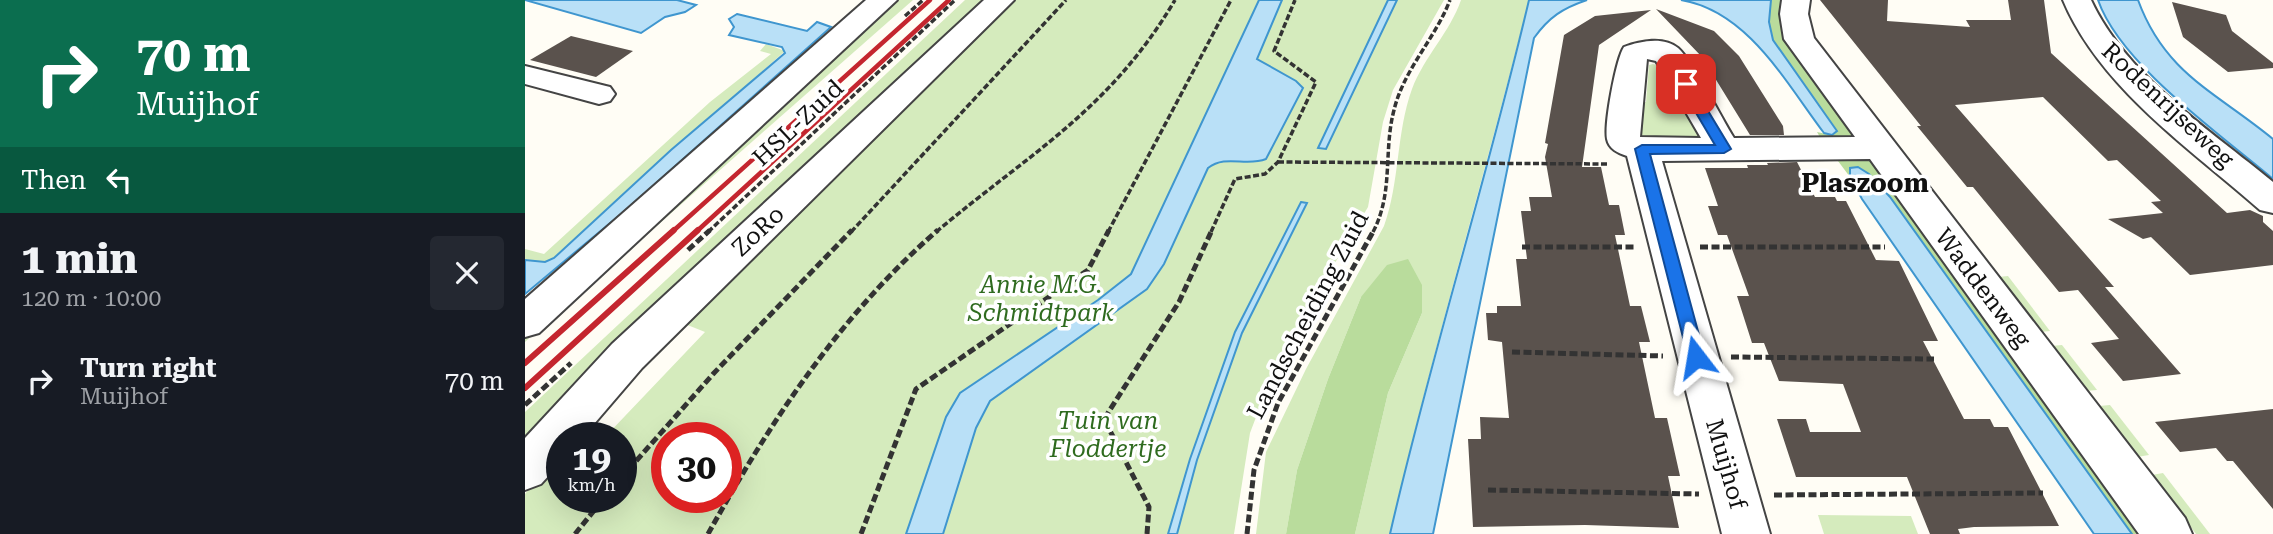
<!DOCTYPE html>
<meta charset="utf-8">
<style>
:root{--surface:#171b24;--page:#242831;--text:#f1f3f6;--muted:#9ea1a6}
body{margin:0;font-family:"Roboto Serif",serif;background:var(--page);color:var(--text);height:100vh;display:flex;flex-direction:column;font-size:26px;white-space:nowrap}
*{box-sizing:border-box;margin:0}
p{font-size:23px;color:var(--muted)}
.icon{flex:none;width:38px;height:38px;fill:none;stroke:currentColor;stroke-width:2;stroke-linecap:round;stroke-linejoin:round}
.map{position:relative;flex:1;overflow:hidden}
.panel{display:flex;flex-direction:column;background:var(--surface);width:525px}
.panel>*{flex:none}
.banner{background:#0b6e4f;color:#fff;overflow:hidden}
.speed{position:absolute;left:21px;top:422px;display:flex;gap:14px;font-size:35px;font-weight:700;text-align:center}
.speed>*{display:grid;place-content:center;width:91px;height:91px;border-radius:50%;background:var(--surface);box-shadow:0 7px 28px #0002;line-height:1}
.speed small{font-size:18px;font-weight:400}
.speed .limit{border:10px solid #d22;background:#fff;color:#111}
.pin{position:absolute;display:grid;place-items:center;width:60px;height:60px;color:#fff;margin:-30px;border-radius:14px;box-shadow:0 4px 10px #0006}
.me{position:absolute;width:77px;margin:-38px;rotate:346deg;stroke-linejoin:round;filter:drop-shadow(0 0 5px #0008)}
.turn{display:flex;align-items:center;gap:24px;height:147px;padding:0 21px;font-size:32px}
.turn .icon{width:91px;height:91px;stroke-width:2.5}
.turn b{display:block;font-size:49px;line-height:60px}
.then{display:flex;align-items:center;height:66px;padding:0 21px;background:#0003;gap:14px;font-size:26px}
.round{display:grid;place-items:center;flex:none;width:74px;height:74px;border-radius:7px;background:var(--page)}
.overview{display:flex;align-items:center;justify-content:space-between;height:119px;padding:0 21px}
h1{font-size:42px;font-weight:700;line-height:52px}
ul{padding:0;list-style:none}
li{display:flex;align-items:center;gap:21px;height:98px;padding:0 21px}
li div{flex:1}
li b{display:block;font-size:26px}
li em{font-style:normal}
main{display:flex;flex:1;min-height:0}
.map>svg:first-child{display:block}
</style>
<main>
<section class="panel">
<div class="banner">
<div class="turn"><svg class="icon" aria-label="right" viewBox="0 0 24 24"><path d="M7 20v-9h11M14 6l5 5-5 5"/></svg><div><b>70 m</b>Muijhof</div></div>
<div class="then">Then<svg class="icon" aria-label="left" viewBox="0 0 24 24"><path d="M17 20v-9H6M10 6l-5 5 5 5"/></svg></div>
</div>
<div class="overview"><div><h1>1 min</h1><p>120 m · 10:00</p></div><a class="round"><svg class="icon" aria-label="close" viewBox="0 0 24 24"><path d="M6 6l12 12M18 6L6 18"/></svg></a></div>
<ul>
<li><svg class="icon" aria-label="right" viewBox="0 0 24 24"><path d="M7 20v-9h11M14 6l5 5-5 5"/></svg><div><b>Turn right</b><p>Muijhof</p></div><em>70 m</em></li>
</ul>
</section>
<div class="map">
<svg width="1748" height="534" viewBox="0 0 1748 534">
<rect width="100%" height="100%" fill="#fffdf5"/>
<!-- green -->
<g fill="#d5ebbd" fill-rule="evenodd">
<polygon points="363,0 388,0 0,342 0,333"/>
<polygon points="440,0 461,0 0,443 0,412"/>
<path d="M486 0H919L868 90 858 122 843 207 765 339 744 383 725 433 709 534H0V494L37 448V497H96V438L80 437 180 332 155 322ZM142 438H201V497H142Z"/>
<path d="M936 0H1004C959 178 906 355 865 534H830L863 393 897 313 836 297 803 379 772 470 761 534H731L741 452 781 369 859 226C875 182 871 133 887 89 899 57 925 32 936 0Z"/>
<polygon points="241,44 260,51 29,258 20,262 0,260 0,249 19,254 185,102 246,54 235,51"/>
<polygon points="1128,64 1134,66 1179,139 1111,139 1114,103 1121,102 1124,65"/>
<polygon points="1483,276 1525,331 1515,332 1473,277"/>
<polygon points="1537,345 1572,390 1560,391 1526,346"/>
<polygon points="1585,405 1624,455 1612,457 1574,406"/>
<polygon points="1638,473 1685,534 1671,534 1627,475"/>
<polygon points="1293,515 1386,516 1393,534 1299,534"/>
</g>
<!-- forest -->
<g fill="#b9dc9c">
<polygon points="1246,0 1262,0 1331,133 1327,140 1299,144 1292,132 1306,135 1311,131 1248,40 1244,22"/>
<polygon points="1313,161 1351,161 1630,534 1607,534 1365,197 1344,174 1325,168 1325,177"/>
<polygon points="883,259 897,285 897,313 863,393 830,534 761,534 772,470 803,379 836,297 862,265"/>
</g>
<!-- water -->
<g fill="#b9e0f7" stroke="#3f96cf" stroke-width="2">
<polygon points="0,0 152,0 171,5 160,12 140,17 116,33"/>
<path d="M734 0H757L732 59 771 81 778 88 741 159C721 167 701 154 683 168L639 264 622 289 465 401 451 428 418 534H381L421 417 435 393 573 300 606 274Z"/>
<polygon points="863,0 872,0 801,149 793,148"/>
<path d="M1004 0H1062C1038 8 1024 17 1009 38L908 534H865C906 355 962 179 1004 0Z"/>
<path d="M1156 0H1246L1244 22 1248 40 1312 131 1307 135 1299 133C1261 83 1223 11 1156 0Z"/>
<path d="M1573 0H1613C1640 74 1691 92 1748 139V179C1695 134 1595 64 1573 0Z"/>
<polygon points="212,14 282,31 292,22 306,27 102,209 0,294 0,260 20,262 29,258 146,150 260,53 257,47 204,35 209,27 204,19"/>
<polygon points="1333,167 1344,174 1365,197 1607,534 1569,534 1337,199 1325,177 1325,168"/>
<polygon points="776,202 782,203 717,333 672,460 652,534 643,534 665,459 710,332"/>
</g>
<!-- building -->
<g fill="#5a524d">
<polygon points="1295,0 1363,0 1362,21 1445,27 1441,20 1486,20 1483,0 1519,0 1526,53 1702,213 1725,210 1738,216 1738,222 1748,231 1748,265 1665,275 1626,237 1618,239 1583,219 1638,213 1626,202 1636,201 1592,160 1583,161 1518,97 1430,105 1589,287 1580,287 1656,374 1598,381 1566,343 1594,339 1553,290 1534,292 1448,187 1442,187 1392,126 1396,126"/>
<polygon points="1647,2 1701,15 1707,31 1748,63 1748,68 1703,72 1658,37"/>
<polygon points="1131,9 1189,31 1214,56 1258,126 1259,135 1225,135 1177,57"/>
<polygon points="1126,10 1074,45 1057,167 1076,167 1084,205 1094,205 1100,235 1090,235 1105,306 1116,306 1125,342 1114,342 1130,418 1142,418 1155,476 1143,476 1154,528 1060,525 948,527 943,439 956,439 955,417 984,418 977,342 963,340 961,313 972,313 972,306 996,306 991,259 1002,259 996,211 1006,211 1004,197 1027,197 1020,157 1023,144 1020,143 1039,35 1070,16"/>
<polygon points="46,36 108,51 71,77 5,60"/>
<polygon points="1272,162 1290,197 1310,197 1312,201 1321,201 1351,260 1374,261 1413,341 1398,341 1439,419 1465,419 1469,427 1483,427 1534,526 1449,527 1433,529 1435,534 1405,534 1382,477 1271,477 1252,419 1281,419 1285,432 1336,432 1318,384 1254,381 1239,343 1227,343 1212,296 1224,296 1202,235 1193,235 1183,206 1193,206 1180,168 1223,168 1222,165 1243,165 1242,163"/>
<polygon points="1748,409 1748,509 1708,461 1702,461 1691,448 1655,452 1630,422"/>
</g>
<g fill="none" stroke-linecap="round" stroke-linejoin="round">
<!-- minor casing -->
<g stroke="#444" stroke-width="4">
<g id="minor">
<polygon points="341,0 372,0 14,333 0,337 0,299"/>
<polygon points="459,0 489,0 117,368 57,438 37,438 37,461 16,484 0,490 0,438 87,344"/>
<path d="M1257 0H1285L1283 14 1289 38 1660 518 1667 534H1614L1345 159 1137 161 1245 534H1197L1102 156C1093 153 1084 149 1082 139 1079 124 1091 59 1099 47 1115 41 1139 36 1153 48 1167 60 1197 119 1209 138L1330 137 1259 39 1255 14ZM1122 59 1131 61 1176 138 1115 137Z"/>
<path d="M1538 0H1566C1602 77 1684 129 1748 182V213L1735 210C1666 149 1575 88 1538 0Z"/>
<polygon points="0,66 85,87 90,94 85,101 74,104 0,84"/>
</g>
</g>
<!-- path-far1 -->
<g stroke="#333" stroke-width="3.5" stroke-dasharray="6 2.5" stroke-linecap="butt">
<polyline points="380,16 398,0"/>
<polyline points="753,162 1082,164"/>
<polyline points="183,232 430,0"/>
<polyline points="326,232 541,0"/>
<path d="M411 232C505 153 585 110 650 0"/>
<polyline points="583,232 706,0"/>
<polyline points="686,232 710,179 740,174 753,162 791,82 749,51 770,0"/>
<path d="M848 232C869 192 858 152 869 110 879 69 910 39 925 0"/>
</g>
<!-- path -->
<g stroke="#333" stroke-width="5" stroke-dasharray="8 3.5" stroke-linecap="butt">
<polyline points="997,247 1110,247"/>
<polyline points="1175,247 1360,247"/>
<polyline points="163,250 185,230"/>
<polyline points="987,352 1138,356"/>
<polyline points="1206,357 1409,359"/>
<polyline points="0,405 46,363"/>
<polyline points="96,478 189,373 327,230"/>
<polyline points="963,490 1174,494"/>
<polyline points="1249,495 1518,493"/>
<polyline points="50,534 80,497"/>
<path d="M183 534C245 422 316 314 413 230"/>
<polyline points="336,534 391,389 563,270 584,230"/>
<polyline points="622,534 624,507 579,419 654,302 687,230"/>
<polyline points="722,534 729,470 753,403 849,230"/>
</g>
<!-- minor -->
<use href="#minor" fill="#fff" fill-rule="evenodd"/>
<!-- rail-far1 -->
<g stroke="#c4262e" stroke-width="4.5">
<polyline points="147,232 405,0"/>
<polyline points="171,232 424,0"/>
</g>
<!-- rail -->
<g stroke="#c4262e" stroke-width="6">
<polyline points="0,363 149,230"/>
<polyline points="0,388 173,230"/>
</g>
</g>
<!-- route -->
<polygon fill="#1a73e8" stroke="#114b97" stroke-width="2" points="1156,81 1165,81 1206,149 1199,153 1125,154 1180,357 1171,364 1163,357 1110,149 1117,145 1190,145 1154,84"/>
<g text-anchor="middle" stroke-width="7" stroke-linejoin="round" paint-order="stroke">
<!-- street labels -->
<g font-size="24" fill="#111" stroke="#fff">
<text transform="translate(1643 105) rotate(43)" y="8">Rodenrijseweg</text>
<text transform="translate(273 123) rotate(-43)" y="8">HSL-Zuid</text>
<text transform="translate(233 231) rotate(-43)" y="8">ZoRo</text>
<text transform="translate(1458 288) rotate(53)" y="8">Waddenweg</text>
<text transform="translate(783 315) rotate(-62)" y="8">Landscheiding Zuid</text>
<text transform="translate(1201 464) rotate(74)" y="8">Muijhof</text>
</g>
<!-- park labels -->
<g font-size="24" font-style="italic" fill="#2f6b1f" stroke="#fff">
<text x="516" y="293">Annie M.G.<tspan x="516" dy="28">Schmidtpark</tspan></text>
<text x="583" y="429">Tuin van<tspan x="583" dy="28">Floddertje</tspan></text>
</g>
<!-- neighbourhood labels -->
<g font-size="26" font-weight="bold" fill="#111" stroke="#fff">
<text x="1340" y="192">Plaszoom</text>
</g>
</g>
</svg>
<div class="speed"><div>19<small>km/h</small></div><div class="limit">30</div></div>
<div class="pin" style="left:1161px;top:84px;background:#d93025"><svg class="icon" aria-label="arrive" viewBox="0 0 24 24"><path d="M6 21V4h12l-3 4 3 4H6"/></svg></div>
<svg class="me" style="left:1171px;top:357px" viewBox="-20 -20 40 40"><path d="M0-17L14 15 0 8-14 15z" fill="#1a73e8" stroke="#fff" stroke-width="4"/></svg>
</div>
</main>
